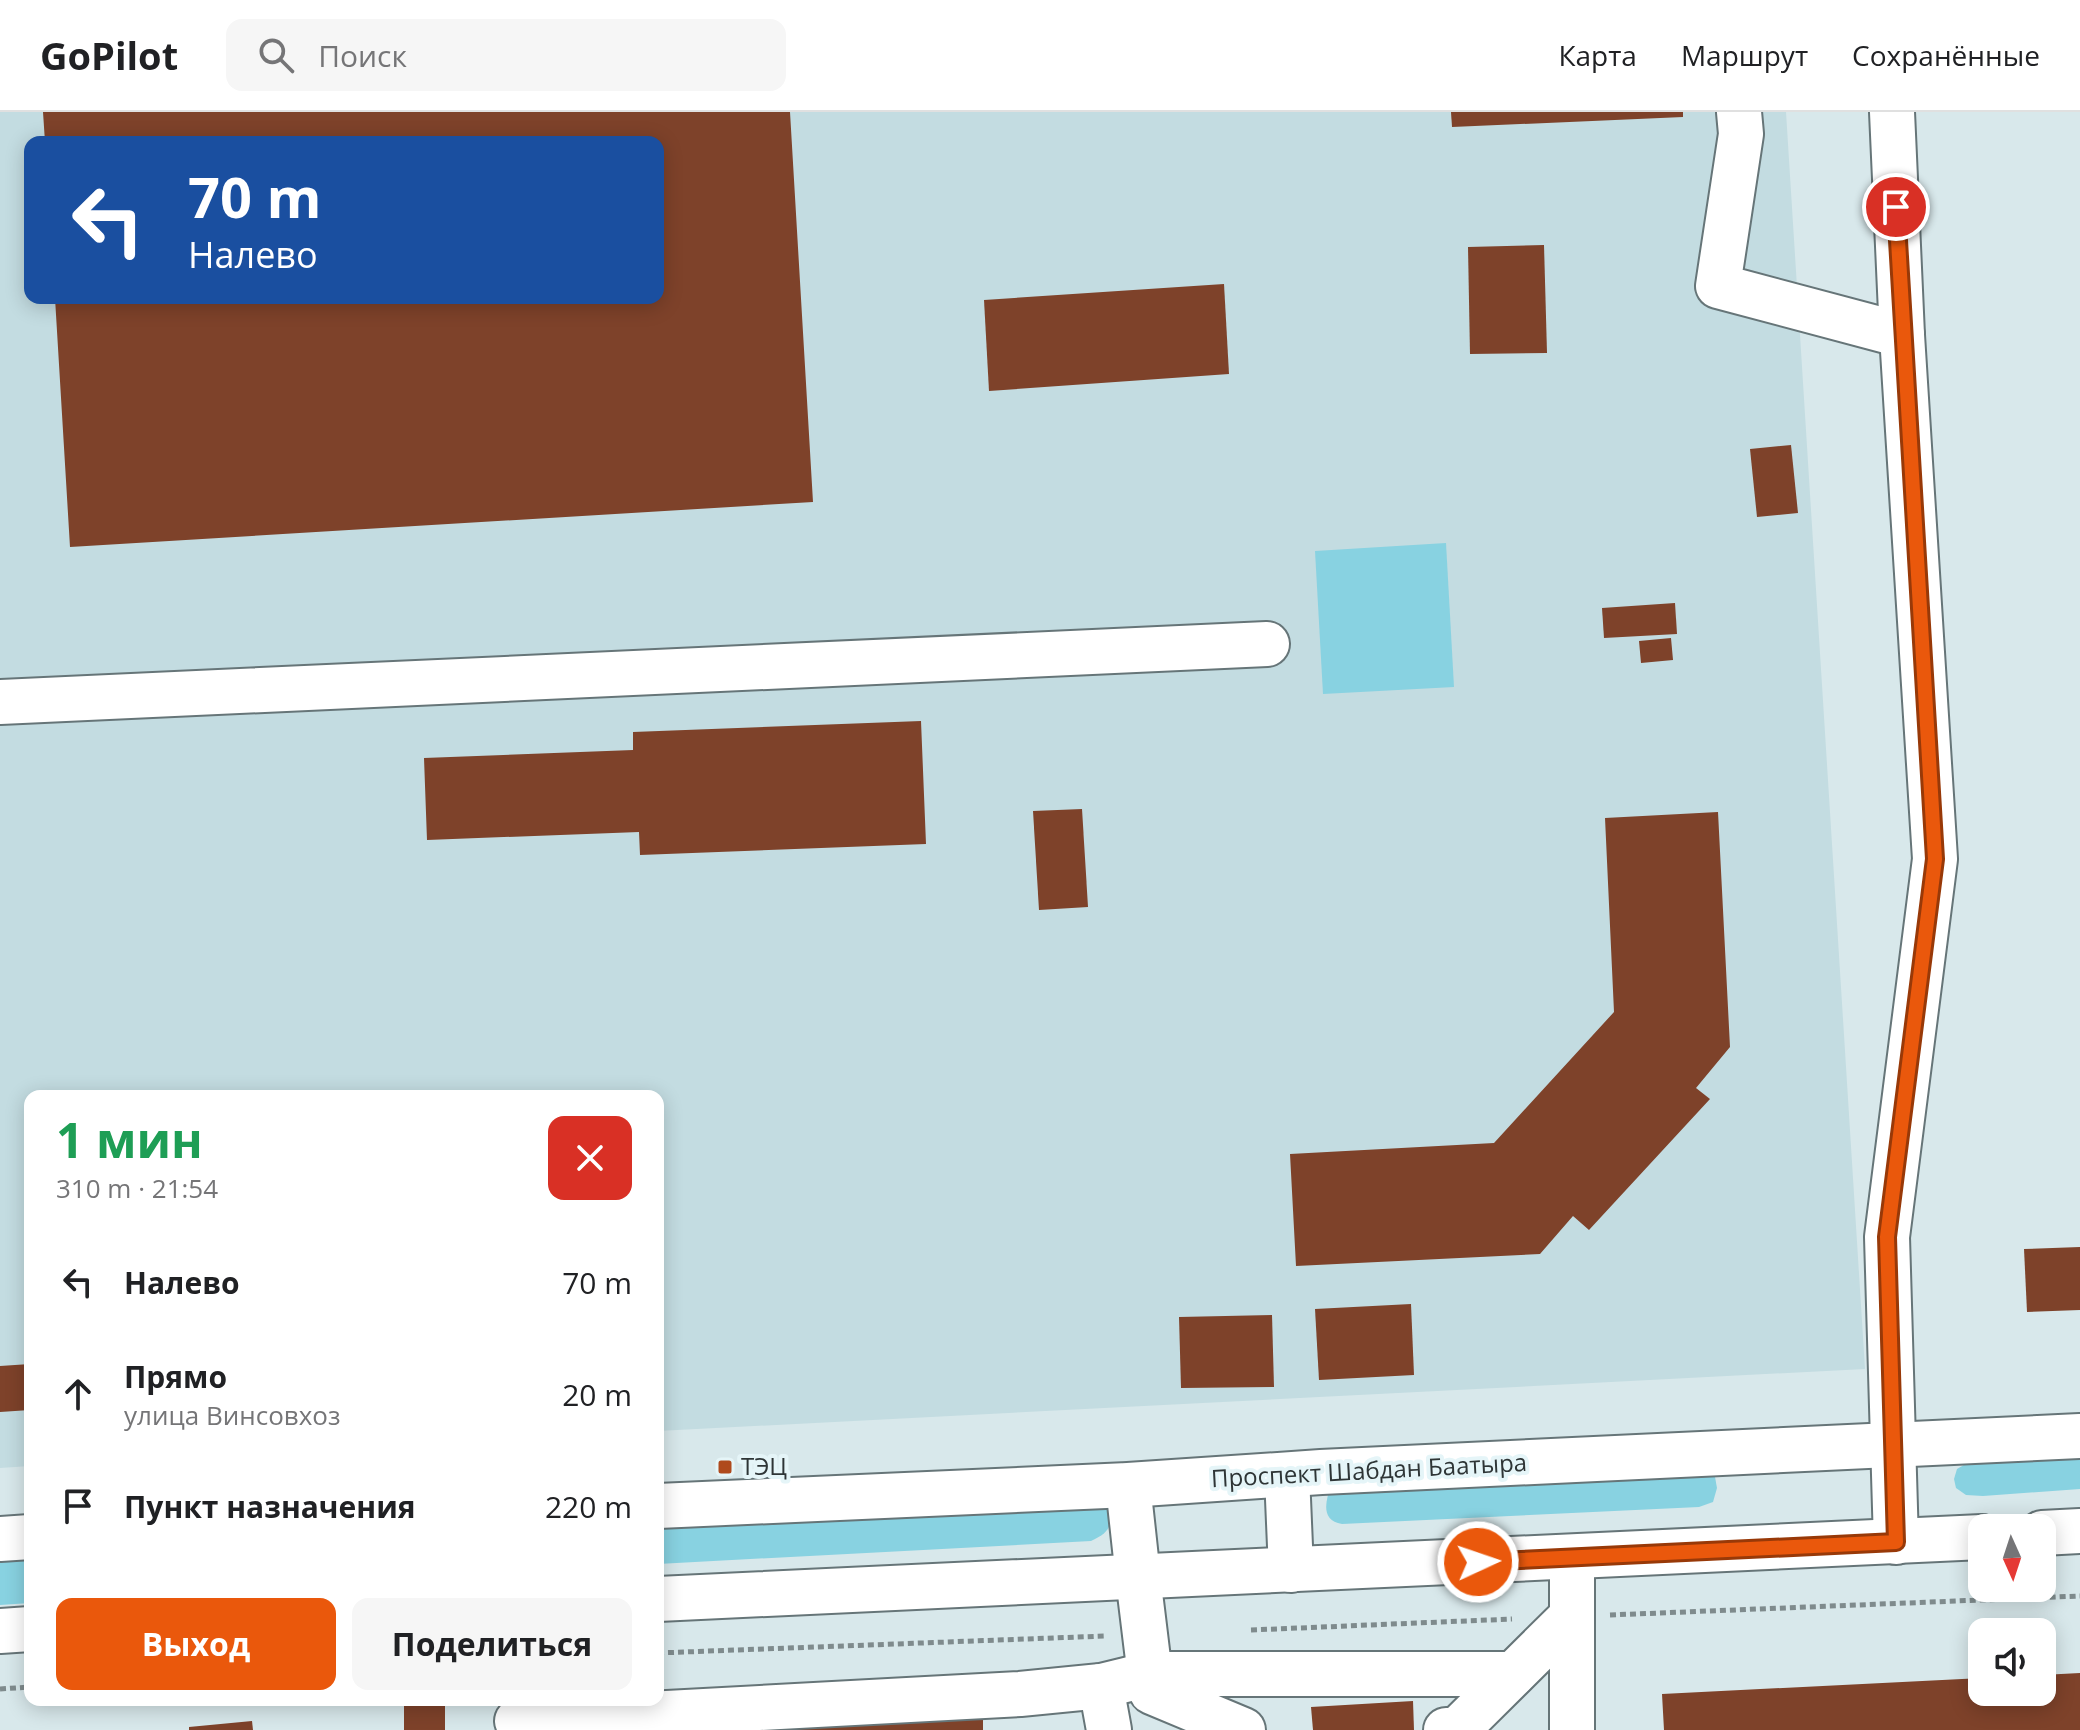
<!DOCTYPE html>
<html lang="ru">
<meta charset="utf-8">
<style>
:root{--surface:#fff;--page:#f6f6f6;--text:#202124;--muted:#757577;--line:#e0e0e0;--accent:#ea580c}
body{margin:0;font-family:"Open Sans",sans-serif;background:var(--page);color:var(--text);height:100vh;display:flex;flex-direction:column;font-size:30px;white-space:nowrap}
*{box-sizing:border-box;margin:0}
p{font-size:26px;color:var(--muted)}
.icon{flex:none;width:44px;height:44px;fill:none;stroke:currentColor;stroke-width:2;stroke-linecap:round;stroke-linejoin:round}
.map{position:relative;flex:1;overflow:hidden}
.sheet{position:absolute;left:24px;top:978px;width:640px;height:616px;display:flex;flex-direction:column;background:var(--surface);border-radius:16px;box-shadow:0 4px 20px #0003}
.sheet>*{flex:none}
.banner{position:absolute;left:24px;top:24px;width:640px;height:168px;border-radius:16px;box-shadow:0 4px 20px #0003;background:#1a4fa0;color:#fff;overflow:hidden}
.needle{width:52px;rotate:177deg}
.buttons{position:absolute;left:1968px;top:1402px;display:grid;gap:16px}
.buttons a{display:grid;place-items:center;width:88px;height:88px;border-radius:16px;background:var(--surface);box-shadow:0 4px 20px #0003;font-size:40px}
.pin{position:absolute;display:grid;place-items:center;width:68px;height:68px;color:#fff;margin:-34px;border:4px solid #fff;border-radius:50%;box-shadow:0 2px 8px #0007}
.me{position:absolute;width:88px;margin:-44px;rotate:87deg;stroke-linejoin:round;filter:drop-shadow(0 0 6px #0008)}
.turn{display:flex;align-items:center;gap:28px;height:168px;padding:0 32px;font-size:36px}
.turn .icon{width:104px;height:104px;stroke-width:2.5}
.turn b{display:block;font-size:56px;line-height:68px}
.round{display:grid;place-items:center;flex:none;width:84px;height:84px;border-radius:16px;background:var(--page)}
.overview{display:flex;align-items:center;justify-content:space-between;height:136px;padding:0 32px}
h1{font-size:48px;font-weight:700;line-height:60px;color:#1e9e55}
.cta{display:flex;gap:16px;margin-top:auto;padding:16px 32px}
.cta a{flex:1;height:92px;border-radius:16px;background:var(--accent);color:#fff;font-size:32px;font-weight:700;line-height:92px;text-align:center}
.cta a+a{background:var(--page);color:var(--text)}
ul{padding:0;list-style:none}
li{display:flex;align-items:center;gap:24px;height:112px;padding:0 32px}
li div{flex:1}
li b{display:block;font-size:30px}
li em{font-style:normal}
header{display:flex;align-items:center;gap:48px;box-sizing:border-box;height:112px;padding:0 40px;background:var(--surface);border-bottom:2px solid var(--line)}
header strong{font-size:38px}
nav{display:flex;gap:44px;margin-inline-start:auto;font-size:28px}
.search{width:560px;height:72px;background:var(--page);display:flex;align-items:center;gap:20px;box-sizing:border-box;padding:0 28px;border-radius:16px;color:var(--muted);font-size:30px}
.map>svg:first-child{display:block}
</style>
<header>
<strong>GoPilot</strong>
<div class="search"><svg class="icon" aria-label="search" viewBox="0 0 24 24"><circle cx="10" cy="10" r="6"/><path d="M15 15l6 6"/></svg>Поиск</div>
<nav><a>Карта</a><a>Маршрут</a><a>Сохранённые</a></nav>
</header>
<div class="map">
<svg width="2080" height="1618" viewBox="0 0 2080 1618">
<rect width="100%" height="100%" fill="#d8e8eb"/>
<!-- built -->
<path fill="#c3dce1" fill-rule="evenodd" d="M0 0H1786L1865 1257 658 1319V984H30V1354L0 1356ZM30 30H658V186H30Z"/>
<!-- green -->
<g fill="#88d2e1">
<polygon points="1446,431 1454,575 1323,582 1315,439"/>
<polygon points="2080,1343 2080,1377 1983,1384 1966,1383 1956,1376 1954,1367 1957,1357 1974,1347"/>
<path d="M1703 1357 1715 1365 1717 1376 1713 1390 1699 1395 1342 1412C1321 1409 1325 1390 1331 1374Z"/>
<path d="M1109 1393C1113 1414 1110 1420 1091 1429L658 1452V1411Z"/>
<polygon points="30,1433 30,1491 0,1493 0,1434"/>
</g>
<!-- building -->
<g fill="#7e422a">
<polygon points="43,0 790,0 813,390 70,435 55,186 658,186 658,30 45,30"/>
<polygon points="1451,0 1683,0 1683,5 1452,15"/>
<polygon points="1544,133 1547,241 1470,242 1468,135"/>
<polygon points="1224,172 1229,262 989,279 984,188"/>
<polygon points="1791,333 1798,401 1757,405 1750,337"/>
<polygon points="1675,491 1677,522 1604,526 1602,496"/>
<polygon points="1671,526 1673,548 1641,551 1639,529"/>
<polygon points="921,609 926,732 640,743 639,720 427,728 424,646 633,638 633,620"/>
<polygon points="1082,697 1088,795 1039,798 1033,699"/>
<polygon points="1718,700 1730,935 1696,976 1710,987 1589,1118 1573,1104 1540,1142 1296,1154 1290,1042 1494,1031 1614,900 1605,706"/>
<polygon points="2080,1135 2080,1198 2027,1200 2024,1137"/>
<polygon points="1411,1192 1414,1263 1319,1268 1315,1197"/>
<polygon points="1272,1203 1274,1275 1181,1276 1179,1205"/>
<polygon points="30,1252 30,1298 0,1300 0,1254"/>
<polygon points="2080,1561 2080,1618 1664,1618 1662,1582 1982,1566 1982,1580 2042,1580 2042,1563"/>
<rect x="404" y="1588" width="41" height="30"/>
<polygon points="1413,1589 1414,1618 1313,1618 1311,1595"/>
<polygon points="983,1606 983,1618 787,1618 787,1616"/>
<polygon points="252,1609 253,1618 189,1618 189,1615"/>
</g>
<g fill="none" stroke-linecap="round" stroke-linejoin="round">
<!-- minor casing -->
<g stroke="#667578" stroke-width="48">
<g id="minor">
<polyline points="1739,0 1741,22 1718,174 1902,223"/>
<polyline points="1892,0 1902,223 1935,747 1887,1125 1896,1430"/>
<polyline points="0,590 1267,532"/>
<polyline points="1572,1446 1572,1618"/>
<polyline points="1138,1465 1152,1580 1243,1618"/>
<polyline points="1101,1574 1109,1618"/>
<polyline points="517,1609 1020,1582 1101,1574 1150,1562 1513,1562"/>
<polyline points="1446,1618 1457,1618 1571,1505"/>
</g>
</g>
<!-- major casing -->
<g stroke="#667578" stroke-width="48">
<g id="major">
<polyline points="1287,1363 1291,1458"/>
<polyline points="1128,1373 1138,1465"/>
<polyline points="658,1394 1128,1373 1321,1360 2080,1324"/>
<polyline points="2042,1421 2080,1419"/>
<polyline points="0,1427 30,1425"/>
<polyline points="658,1487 1982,1425"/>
<polyline points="0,1519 30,1517"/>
</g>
</g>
<!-- path -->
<g stroke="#7f8b8d" stroke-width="5" stroke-dasharray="6 4" stroke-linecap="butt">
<polyline points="1610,1503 2080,1484"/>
<polyline points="1251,1518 1512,1507"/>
<polyline points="658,1541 1105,1524"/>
<polyline points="0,1577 30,1575"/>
</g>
<!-- minor -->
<use href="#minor" stroke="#fff" stroke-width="44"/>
<!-- major -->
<use href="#major" stroke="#fff" stroke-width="44"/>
</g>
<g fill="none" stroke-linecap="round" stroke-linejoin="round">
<!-- route casing -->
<g stroke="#983908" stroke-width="20">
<polyline id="route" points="1478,1450 1896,1430 1887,1125 1935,747 1896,95"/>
</g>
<!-- route -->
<use href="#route" stroke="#ea580c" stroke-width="14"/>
</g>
<!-- markers -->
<rect fill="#af4a1d" stroke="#e5f5f8" stroke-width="3" x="717" y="1347" width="16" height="16" rx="4"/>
<g text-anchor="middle" stroke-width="8" stroke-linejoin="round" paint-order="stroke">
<!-- poi labels -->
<g font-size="24" fill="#2e3536" stroke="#e5f5f8" text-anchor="start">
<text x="741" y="1363">ТЭЦ</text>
</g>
<!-- street labels -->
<g font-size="24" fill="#2e3536" stroke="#e5f5f8">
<text transform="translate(1369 1359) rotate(-3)" y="8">Проспект Шабдан Баатыра</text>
</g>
</g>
</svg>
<div class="buttons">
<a><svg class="needle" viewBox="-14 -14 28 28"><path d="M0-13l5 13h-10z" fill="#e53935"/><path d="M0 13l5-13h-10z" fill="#757577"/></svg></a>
<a><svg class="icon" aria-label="sound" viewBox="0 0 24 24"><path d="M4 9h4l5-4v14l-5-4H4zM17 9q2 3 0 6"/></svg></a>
</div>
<div class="pin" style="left:1896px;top:95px;background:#d93025"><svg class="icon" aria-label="arrive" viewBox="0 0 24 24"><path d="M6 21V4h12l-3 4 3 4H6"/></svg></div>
<svg class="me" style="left:1478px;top:1450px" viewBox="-20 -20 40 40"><circle r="17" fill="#ea580c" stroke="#fff" stroke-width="3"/><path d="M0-11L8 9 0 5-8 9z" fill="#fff"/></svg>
<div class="banner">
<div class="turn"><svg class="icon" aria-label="left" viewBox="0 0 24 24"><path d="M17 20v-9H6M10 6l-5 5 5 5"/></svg><div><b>70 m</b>Налево</div></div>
</div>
<section class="sheet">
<div class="overview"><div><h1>1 мин</h1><p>310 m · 21:54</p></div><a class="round" style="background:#d93025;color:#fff"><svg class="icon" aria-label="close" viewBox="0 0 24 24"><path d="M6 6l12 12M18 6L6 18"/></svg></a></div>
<ul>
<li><svg class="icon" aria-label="left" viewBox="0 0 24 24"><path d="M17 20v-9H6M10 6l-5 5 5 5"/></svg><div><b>Налево</b></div><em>70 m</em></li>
<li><svg class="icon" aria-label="ahead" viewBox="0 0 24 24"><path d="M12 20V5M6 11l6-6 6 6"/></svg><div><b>Прямо</b><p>улица Винсовхоз</p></div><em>20 m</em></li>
<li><svg class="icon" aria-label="arrive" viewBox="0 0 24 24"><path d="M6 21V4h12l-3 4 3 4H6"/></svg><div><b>Пункт назначения</b></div><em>220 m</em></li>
</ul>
<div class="cta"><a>Выход</a><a>Поделиться</a></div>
</section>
</div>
